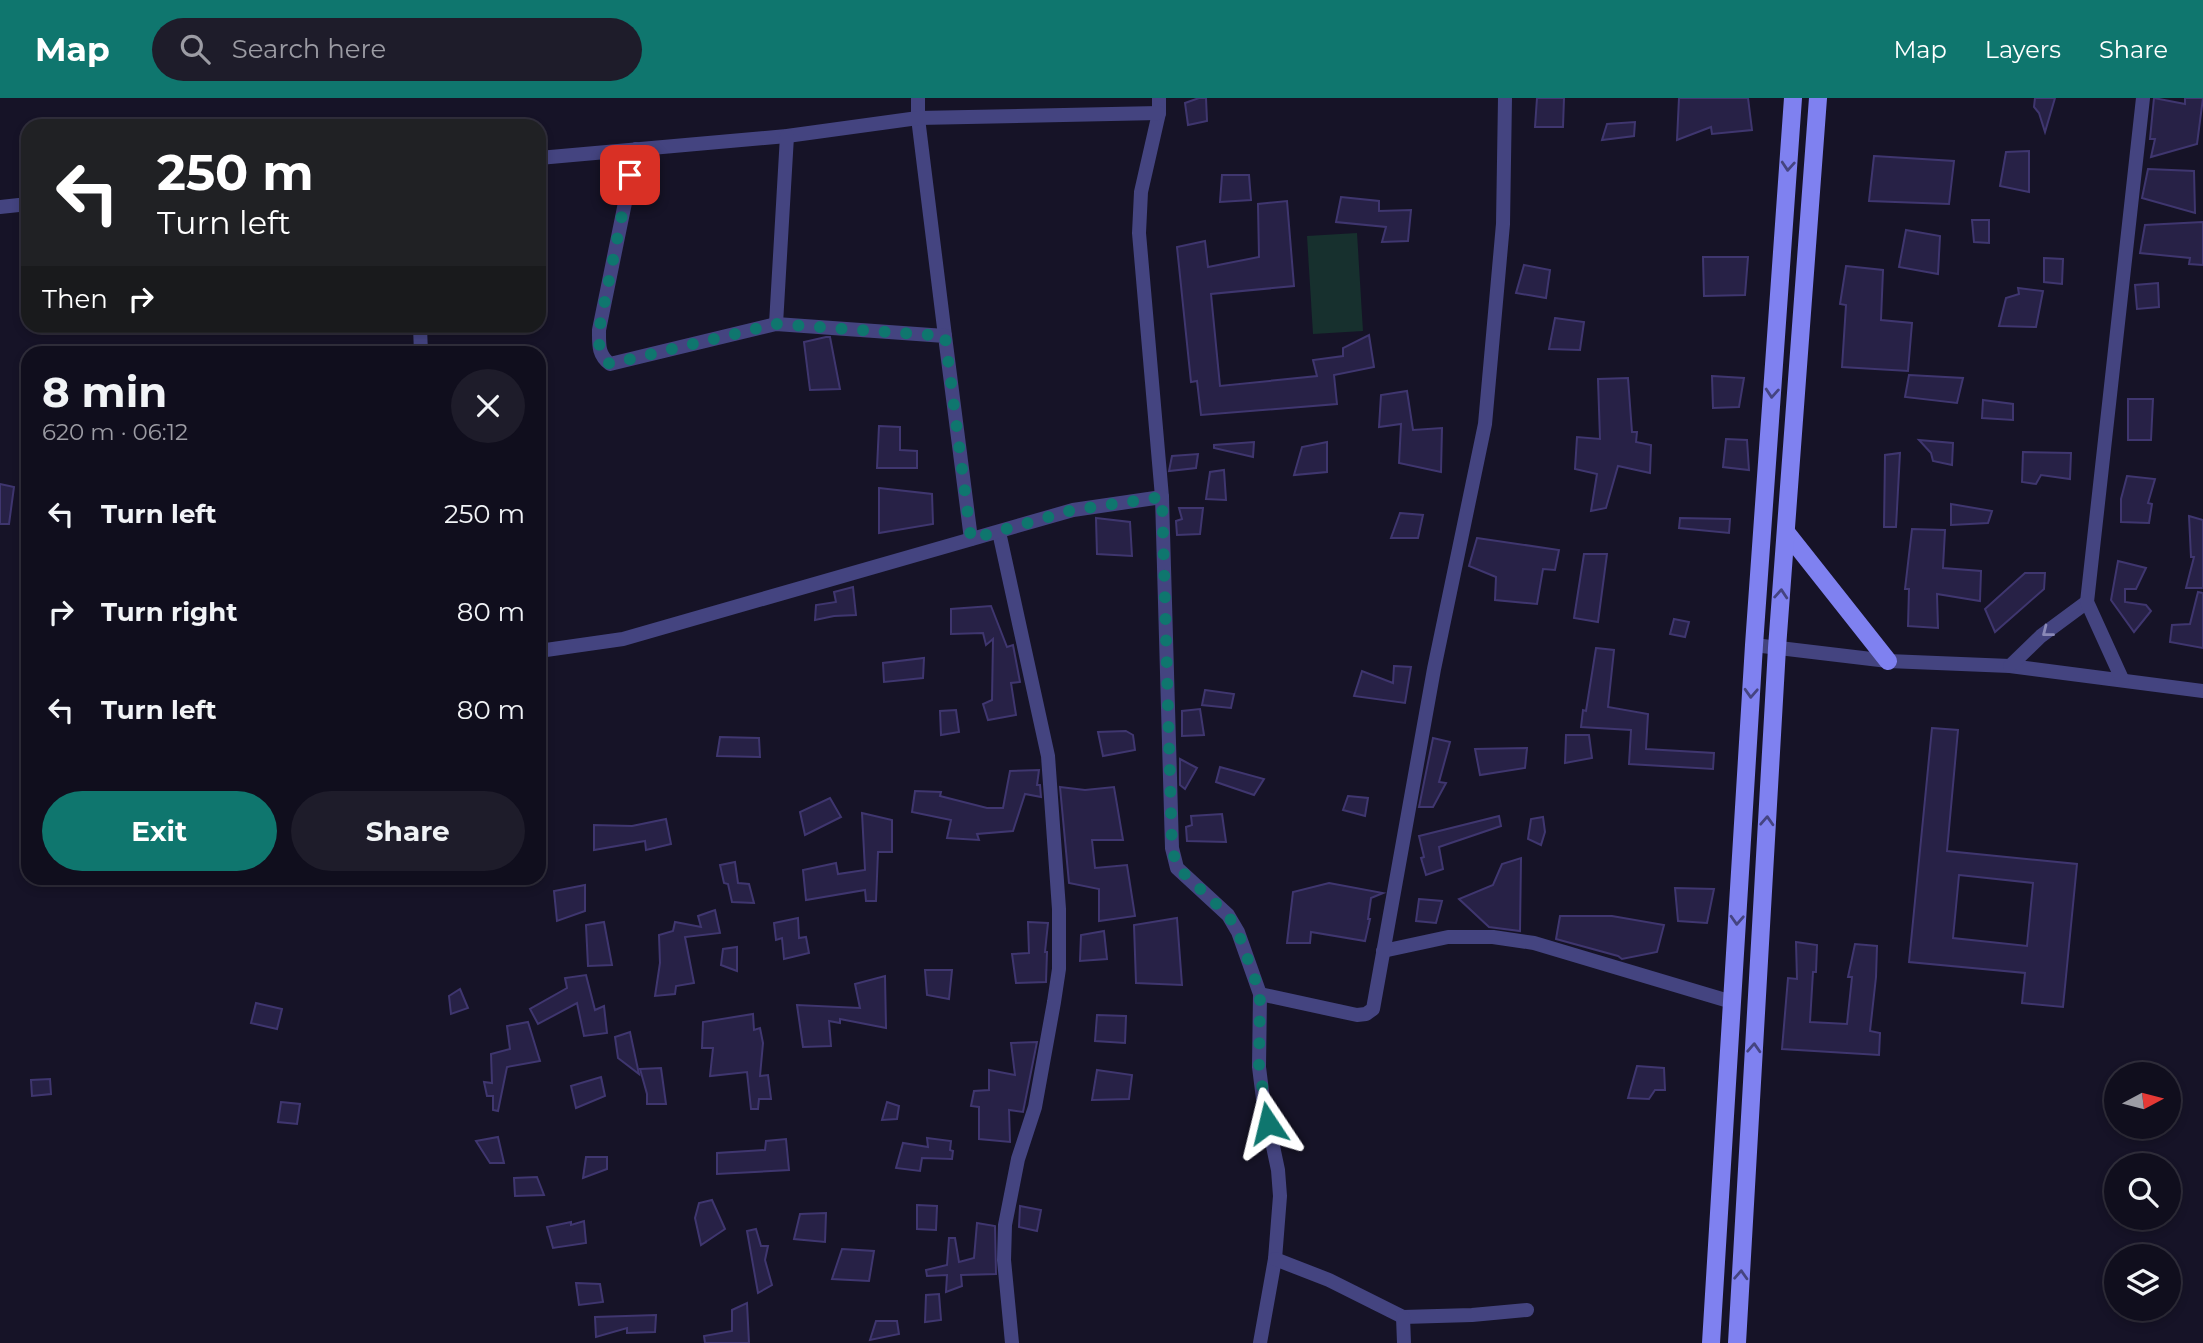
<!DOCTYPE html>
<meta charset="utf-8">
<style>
:root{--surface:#100e1d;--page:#1e1c2a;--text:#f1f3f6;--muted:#9c9ca4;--line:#302e3b;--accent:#0f766e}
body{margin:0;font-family:Montserrat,sans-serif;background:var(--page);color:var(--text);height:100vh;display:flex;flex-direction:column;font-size:26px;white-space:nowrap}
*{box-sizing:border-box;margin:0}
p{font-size:23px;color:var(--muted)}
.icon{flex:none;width:38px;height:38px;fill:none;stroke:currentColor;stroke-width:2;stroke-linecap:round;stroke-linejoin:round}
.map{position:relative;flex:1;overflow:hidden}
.panel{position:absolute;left:21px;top:248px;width:525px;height:539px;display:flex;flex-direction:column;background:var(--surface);border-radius:21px;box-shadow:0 4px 10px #0003,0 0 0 2px var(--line)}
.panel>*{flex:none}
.top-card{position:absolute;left:21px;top:21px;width:525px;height:214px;border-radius:21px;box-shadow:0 4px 10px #0003,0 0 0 2px var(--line);background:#202124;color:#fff;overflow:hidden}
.needle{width:46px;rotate:83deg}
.fabs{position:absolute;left:2104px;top:964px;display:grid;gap:14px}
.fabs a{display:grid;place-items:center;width:77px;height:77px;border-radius:50%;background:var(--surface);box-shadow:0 4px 10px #0003,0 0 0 2px var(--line);font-size:35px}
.pin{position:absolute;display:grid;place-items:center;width:60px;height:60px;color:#fff;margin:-30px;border-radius:14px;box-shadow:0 4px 10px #0006}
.me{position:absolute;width:77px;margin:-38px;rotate:350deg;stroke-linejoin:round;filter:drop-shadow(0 0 5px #0008)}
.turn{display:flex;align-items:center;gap:24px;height:147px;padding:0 21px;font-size:32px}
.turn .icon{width:91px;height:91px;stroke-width:2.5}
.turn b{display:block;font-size:49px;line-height:60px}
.then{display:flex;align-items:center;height:66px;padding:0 21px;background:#0003;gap:14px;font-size:26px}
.round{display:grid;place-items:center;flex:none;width:74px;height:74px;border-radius:37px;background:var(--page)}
.head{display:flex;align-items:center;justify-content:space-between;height:119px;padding:0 21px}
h1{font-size:42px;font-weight:700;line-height:52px}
.primary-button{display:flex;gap:14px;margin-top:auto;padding:14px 21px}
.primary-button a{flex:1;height:80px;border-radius:42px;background:var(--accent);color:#fff;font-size:28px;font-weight:700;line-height:80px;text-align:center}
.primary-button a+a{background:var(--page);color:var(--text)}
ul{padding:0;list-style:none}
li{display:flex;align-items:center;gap:21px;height:98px;padding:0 21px}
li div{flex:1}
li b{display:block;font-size:26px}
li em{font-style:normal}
header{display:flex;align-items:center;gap:42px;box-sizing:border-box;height:98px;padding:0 35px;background:var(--accent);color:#fff}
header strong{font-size:33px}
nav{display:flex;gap:38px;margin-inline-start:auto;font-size:24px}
.search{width:490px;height:63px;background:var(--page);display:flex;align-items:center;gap:18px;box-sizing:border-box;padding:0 24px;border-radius:38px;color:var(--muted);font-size:26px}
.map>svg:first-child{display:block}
</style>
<header>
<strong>Map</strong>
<div class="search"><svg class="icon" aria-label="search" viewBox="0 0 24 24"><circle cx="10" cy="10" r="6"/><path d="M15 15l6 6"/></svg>Search here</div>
<nav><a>Map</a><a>Layers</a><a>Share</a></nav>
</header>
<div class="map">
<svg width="2203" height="1245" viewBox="0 0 2203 1245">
<rect width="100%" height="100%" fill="#161327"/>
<!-- green -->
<polygon fill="#17302e" points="1357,135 1363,233 1313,236 1307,138"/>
<!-- building -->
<g fill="#272146" stroke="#3f366f" stroke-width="2" fill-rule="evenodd">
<polygon points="1199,0 1206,0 1207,23 1188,27 1185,5"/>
<polygon points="1537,0 1564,0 1563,29 1535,29"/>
<polygon points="1679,0 1748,0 1752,32 1712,36 1711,29 1677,42"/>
<polygon points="2035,0 2055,0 2045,34 2039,15 2034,9"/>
<polygon points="2154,0 2185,6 2185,0 2203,0 2197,46 2151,59 2155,41 2150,41"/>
<polygon points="1635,24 1634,38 1602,42 1607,26"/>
<polygon points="2029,53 2029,94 2000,88 2006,54"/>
<polygon points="1874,58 1954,63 1949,106 1869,103"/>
<polygon points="2148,71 2194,73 2195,115 2142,100"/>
<polygon points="1222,77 1249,77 1251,102 1220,104"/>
<polygon points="1341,99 1379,103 1379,113 1411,112 1408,143 1382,144 1386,129 1336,124"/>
<polygon points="1287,103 1294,188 1211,196 1220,288 1317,278 1313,262 1343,258 1343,250 1369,237 1374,269 1334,277 1337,306 1201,317 1197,283 1191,284 1177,149 1205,143 1208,169 1259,159 1258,106"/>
<polygon points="1972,122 1989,122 1989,145 1974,144"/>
<polygon points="2203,124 2203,167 2189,166 2190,160 2140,155 2145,127"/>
<polygon points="1906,132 1940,138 1938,176 1899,169"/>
<polygon points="1703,159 1748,159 1745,197 1704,198"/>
<polygon points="2044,160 2063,161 2062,186 2044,184"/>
<polygon points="1524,167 1550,172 1546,200 1516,195"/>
<polygon points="1846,168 1883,172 1881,222 1912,225 1908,273 1842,269 1846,207 1840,206"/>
<polygon points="2158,185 2159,209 2137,211 2135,187"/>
<polygon points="2018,190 2043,193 2036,229 1999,228 2006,200 2019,196"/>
<polygon points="1555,220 1584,224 1580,252 1549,251"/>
<polygon points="826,239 830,239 840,291 810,292 804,244"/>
<polygon points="1909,277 1963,280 1957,305 1905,299"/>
<polygon points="1712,278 1744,280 1739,309 1713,310"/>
<polygon points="1628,280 1632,334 1637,334 1636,344 1651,347 1650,375 1618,368 1606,410 1591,413 1597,376 1575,371 1577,339 1600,341 1598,281"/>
<polygon points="1407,293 1413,332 1442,330 1441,374 1399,365 1401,326 1379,329 1381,297"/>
<polygon points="2128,301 2153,301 2151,342 2128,342"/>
<polygon points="1983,302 2013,306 2013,322 1982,320"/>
<polygon points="879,328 900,329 900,352 917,353 917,370 877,370"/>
<polygon points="1726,341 1747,342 1749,372 1723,369"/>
<polygon points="1919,342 1953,345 1952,367 1933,363 1931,355"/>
<polygon points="1254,344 1253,359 1214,350 1214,347"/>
<polygon points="1327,344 1327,374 1294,377 1302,349"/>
<polygon points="2023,354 2071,355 2070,381 2041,377 2036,386 2022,384"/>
<polygon points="1900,355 1896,429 1884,429 1885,357"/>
<polygon points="1198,356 1196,370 1169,373 1172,358"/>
<polygon points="1224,372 1226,402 1206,401 1210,374"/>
<polygon points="2127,378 2155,381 2148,405 2152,406 2149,425 2121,424 2121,401"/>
<polygon points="0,386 14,389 9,426 0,426"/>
<polygon points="879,390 932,396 933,426 879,435"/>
<polygon points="1951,406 1992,413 1988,425 1951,427"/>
<polygon points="1179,410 1203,410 1200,436 1177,437 1176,423 1182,421"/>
<polygon points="1400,415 1423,417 1418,440 1391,440"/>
<polygon points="2189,418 2203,422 2203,490 2186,490 2194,459 2191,459"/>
<polygon points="1096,420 1130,424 1132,458 1097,456"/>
<polygon points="1680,420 1730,421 1729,435 1679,430"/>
<polygon points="1912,431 1945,432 1943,470 1981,473 1980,503 1937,496 1938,530 1908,528 1909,491 1905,491"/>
<polygon points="1477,440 1559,452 1555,472 1543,471 1537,506 1495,502 1496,479 1469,468"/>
<polygon points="1584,456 1607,456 1598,524 1574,520"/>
<polygon points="2118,463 2146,470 2136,491 2125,491 2125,504 2146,507 2151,513 2134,534 2111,502"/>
<polygon points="2025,475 2045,475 2044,491 1995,534 1985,511"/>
<polygon points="853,489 856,517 834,518 815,522 816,507 836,504 834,494"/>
<polygon points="2198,494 2203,495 2203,550 2170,544 2172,527 2190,526"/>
<polygon points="991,508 1007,549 1013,547 1020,584 1011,585 1016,617 988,622 983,606 992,602 993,541 986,547 983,535 951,536 951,511"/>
<polygon points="1674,521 1689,524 1685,539 1670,536"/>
<polygon points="1596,550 1614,552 1608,609 1648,616 1646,651 1714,655 1713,671 1629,666 1631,632 1581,629 1583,612 1586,613"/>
<polygon points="924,560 923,580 884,584 883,565"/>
<polygon points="1394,568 1411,569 1405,605 1354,598 1362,573 1393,585"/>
<polygon points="1205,592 1234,596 1231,610 1202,607"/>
<polygon points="1200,611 1204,637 1182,638 1182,613"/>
<polygon points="956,612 959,634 941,637 940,613"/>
<path d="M1932 630 1958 632 1947 753 2077 766 2063 909 2022 905 2025 875 1909 864ZM1959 777 2033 785 2027 848 1953 840Z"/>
<polygon points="1126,633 1133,637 1135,652 1103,658 1098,634"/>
<polygon points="1566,637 1589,637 1592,660 1565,665"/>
<polygon points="720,639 759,640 760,659 717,658"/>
<polygon points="1433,640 1450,644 1439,684 1446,685 1433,709 1419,709"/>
<polygon points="1527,650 1525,670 1480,677 1475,651"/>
<polygon points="1180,661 1197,670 1185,691 1180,687"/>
<polygon points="1220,669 1264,681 1254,697 1216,684"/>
<polygon points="1039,672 1037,687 1040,687 1041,699 1025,696 1013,733 977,736 979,742 947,740 951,722 912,714 915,693 941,694 940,698 987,710 1003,710 1010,673"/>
<polygon points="1060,689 1085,692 1114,689 1123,742 1092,742 1095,770 1127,767 1135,818 1099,823 1099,791 1069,785"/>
<polygon points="1348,698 1368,700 1365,718 1343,712"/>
<polygon points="830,700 841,719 805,737 800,714"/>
<polygon points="862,715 892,722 892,754 878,754 876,803 866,803 865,792 806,802 803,772 836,765 838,776 865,772"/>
<polygon points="1222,716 1226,744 1187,743 1186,729 1192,727 1191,718"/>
<polygon points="1499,718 1501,728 1439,749 1443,771 1426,777 1421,760 1424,759 1419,738"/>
<polygon points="1543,719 1545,734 1541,747 1528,741 1531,721"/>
<polygon points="666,721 671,746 646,752 645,743 594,752 594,727 632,728"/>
<polygon points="1521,760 1520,833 1489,829 1459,801 1493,787 1502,766"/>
<polygon points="735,764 738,785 749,786 754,805 732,804 728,786 724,785 720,767"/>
<polygon points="1329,785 1383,795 1371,800 1368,821 1370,821 1365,843 1311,834 1310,845 1287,845 1293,794"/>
<polygon points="585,787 585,813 557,823 554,793"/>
<polygon points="1675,790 1714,791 1707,825 1678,823"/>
<polygon points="1419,801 1442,803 1436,825 1416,823"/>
<polygon points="715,812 720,835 685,839 694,885 676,888 675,896 655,898 660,865 659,837 673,833 675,824 701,829 698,818"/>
<polygon points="1560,818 1612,818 1664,827 1657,854 1622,861 1618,858 1556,841"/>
<polygon points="798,820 799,840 806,839 809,855 784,861 782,840 776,842 774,825"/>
<polygon points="1177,820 1182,887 1136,885 1134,827"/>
<polygon points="604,824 612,867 588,868 586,827"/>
<polygon points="1028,824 1048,825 1045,854 1047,854 1046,884 1016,885 1012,856 1029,855"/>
<polygon points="1104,833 1107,861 1080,863 1081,837"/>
<polygon points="1796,844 1817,847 1816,874 1813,874 1810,924 1847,926 1852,879 1848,879 1855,846 1877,848 1876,879 1870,933 1880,935 1879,957 1782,951 1788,880 1797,881"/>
<polygon points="737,849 737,873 721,867 723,851"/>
<polygon points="925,872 952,872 949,901 927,897"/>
<polygon points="586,877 595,912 604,908 607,935 584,938 577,905 538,926 530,911 567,890 565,880"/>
<polygon points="885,878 886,930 840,921 840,925 829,923 831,948 803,949 797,907 860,910 855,886"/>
<polygon points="460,891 468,910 451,916 449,898"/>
<polygon points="256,905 282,911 277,931 251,925"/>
<polygon points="753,916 754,932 760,930 763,945 760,978 768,977 771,1001 759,1001 758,1011 751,1011 747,974 710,978 713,950 702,950 703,924"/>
<polygon points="1097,917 1126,918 1125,945 1095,943"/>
<polygon points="528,924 540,963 507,969 498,1013 493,1012 493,998 487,998 484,984 492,985 491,956 510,951 507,928"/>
<polygon points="630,934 639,976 618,960 615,939"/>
<polygon points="1037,944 1023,1014 1009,1012 1010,1044 979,1041 979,1009 971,1008 974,993 989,992 989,972 1015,977 1011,945"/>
<polygon points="1637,968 1664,970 1665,992 1655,992 1649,1001 1628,1000"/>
<polygon points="661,970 666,1006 647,1006 647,996 640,971"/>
<polygon points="1097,972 1132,977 1129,1001 1092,1002"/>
<polygon points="601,979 605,998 576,1010 571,988"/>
<polygon points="50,981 51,996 32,998 31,982"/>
<polygon points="281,1004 300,1006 297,1026 278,1024"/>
<polygon points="887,1004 899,1008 897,1021 882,1022"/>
<polygon points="498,1039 504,1065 490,1065 476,1043"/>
<polygon points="927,1040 951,1043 950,1052 953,1053 952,1061 922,1060 920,1073 896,1070 903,1045 928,1049"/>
<polygon points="786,1041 789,1072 717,1076 717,1055 765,1052 766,1043"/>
<polygon points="586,1059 607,1059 607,1071 583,1080"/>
<polygon points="537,1079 544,1097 515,1098 514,1080"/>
<polygon points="712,1102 725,1131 701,1147 695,1120 699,1105"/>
<polygon points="917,1107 937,1108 936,1132 917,1131"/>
<polygon points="1020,1108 1041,1112 1037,1133 1019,1129"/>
<polygon points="826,1115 825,1144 794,1141 800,1116"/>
<polygon points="584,1123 586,1145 553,1150 547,1129 571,1124 571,1127"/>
<polygon points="977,1125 995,1128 996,1176 961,1177 962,1188 946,1194 947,1177 927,1178 926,1172 947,1167 949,1140 955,1140 959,1164 974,1160"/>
<polygon points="756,1131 761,1148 768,1148 765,1162 772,1187 758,1195 747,1133"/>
<polygon points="842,1151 874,1153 869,1183 832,1181"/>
<polygon points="576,1185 600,1186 603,1204 579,1207"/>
<polygon points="939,1196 941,1222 925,1224 926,1197"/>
<polygon points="747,1205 749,1245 705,1245 704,1238 732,1233 732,1212"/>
<polygon points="656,1217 655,1234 627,1235 627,1230 596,1239 595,1219"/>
<polygon points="876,1223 897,1223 899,1236 870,1242"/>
</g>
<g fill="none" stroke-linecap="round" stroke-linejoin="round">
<!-- street -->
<g stroke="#444480" stroke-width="14">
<polyline points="918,0 918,20 945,238"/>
<polyline points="1159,0 1159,15 1141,94 1139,135 1162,399 1172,750 1177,770 1228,817 1238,834 1260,896 1259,969 1263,1001 1278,1072 1280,1098 1275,1161 1260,1245"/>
<path d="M636 51 599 232C599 247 598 257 610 266L776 226 945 238 971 441"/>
<polyline points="539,60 787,38 918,20 1159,15"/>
<polyline points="0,109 28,106"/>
<polyline points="776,226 787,38"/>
<polyline points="420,228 421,256"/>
<polyline points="999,434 1048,658 1059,811 1059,871 1054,904 1035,1009 1018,1061 1005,1127 1004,1162 1012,1245"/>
<polyline points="1754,547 1888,563 2010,568 2203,593"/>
<polyline points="539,553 623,541 1073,412 1162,399"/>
<polyline points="2010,568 2041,538 2087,504"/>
<polyline points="2122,581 2087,504 2143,0"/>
<polyline points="1383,853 1448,839 1493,839 1534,845 1732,904"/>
<polyline points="1260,896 1357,917 1366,916 1373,911 1434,571 1485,326 1503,126 1505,0"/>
<polyline points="1275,1161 1329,1182 1403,1219 1472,1217 1527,1212"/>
<polyline points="1403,1219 1404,1245"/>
</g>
<!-- secondary -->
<g stroke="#7f81f0" stroke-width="18">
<polyline points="1786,434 1888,563"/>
<polyline points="1711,1245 1754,547 1793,0"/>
<polyline points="1737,1245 1777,550 1818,0"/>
</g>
</g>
<!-- one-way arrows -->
<defs><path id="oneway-chevron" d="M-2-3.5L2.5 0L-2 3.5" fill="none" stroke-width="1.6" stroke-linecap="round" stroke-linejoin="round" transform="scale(1.75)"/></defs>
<g stroke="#454481">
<use href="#oneway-chevron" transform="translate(1788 68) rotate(94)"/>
<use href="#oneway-chevron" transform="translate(1772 295) rotate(94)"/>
<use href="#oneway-chevron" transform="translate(1781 496) rotate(-86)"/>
<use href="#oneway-chevron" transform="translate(1751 595) rotate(93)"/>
<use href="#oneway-chevron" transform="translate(1767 723) rotate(-87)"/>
<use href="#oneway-chevron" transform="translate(1737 822) rotate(93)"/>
<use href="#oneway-chevron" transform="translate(1754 950) rotate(-87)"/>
<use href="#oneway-chevron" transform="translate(1741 1177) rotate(-87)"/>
</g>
<use stroke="#8a89b7" href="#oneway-chevron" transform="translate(2047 534) rotate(142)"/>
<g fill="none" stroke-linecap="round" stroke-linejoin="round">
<!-- route -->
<path stroke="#0f766e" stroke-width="12" stroke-dasharray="0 21.6" d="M630 77 599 232C599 247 598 257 610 266L776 226 945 238 971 441 1073 412 1162 399 1172 750 1177 769 1228 817 1238 834 1260 895 1259 968 1268 1025"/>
</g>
</svg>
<div class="fabs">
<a><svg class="needle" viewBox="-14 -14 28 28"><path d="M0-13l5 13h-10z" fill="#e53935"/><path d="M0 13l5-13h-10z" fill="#9c9ca4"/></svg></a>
<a><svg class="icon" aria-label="search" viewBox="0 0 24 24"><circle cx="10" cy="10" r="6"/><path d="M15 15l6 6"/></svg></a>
<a><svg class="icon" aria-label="layers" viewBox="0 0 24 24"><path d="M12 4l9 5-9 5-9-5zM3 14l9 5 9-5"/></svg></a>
</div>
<div class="pin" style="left:630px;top:77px;background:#d93025"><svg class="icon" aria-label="arrive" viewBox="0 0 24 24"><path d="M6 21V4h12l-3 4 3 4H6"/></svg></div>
<svg class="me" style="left:1268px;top:1025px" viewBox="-20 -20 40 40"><path d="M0-17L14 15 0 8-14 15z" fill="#0f766e" stroke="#fff" stroke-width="4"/></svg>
<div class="top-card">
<div class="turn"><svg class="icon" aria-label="left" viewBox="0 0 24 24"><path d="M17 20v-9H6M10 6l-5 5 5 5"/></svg><div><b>250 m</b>Turn left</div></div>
<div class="then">Then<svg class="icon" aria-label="right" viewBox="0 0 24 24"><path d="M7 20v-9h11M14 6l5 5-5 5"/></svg></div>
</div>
<section class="panel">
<div class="head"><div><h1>8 min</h1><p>620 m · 06:12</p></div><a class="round"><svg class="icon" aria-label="close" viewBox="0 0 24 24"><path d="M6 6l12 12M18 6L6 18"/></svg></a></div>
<ul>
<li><svg class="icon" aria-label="left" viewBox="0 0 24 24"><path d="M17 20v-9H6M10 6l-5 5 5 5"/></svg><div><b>Turn left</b></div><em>250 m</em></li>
<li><svg class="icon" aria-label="right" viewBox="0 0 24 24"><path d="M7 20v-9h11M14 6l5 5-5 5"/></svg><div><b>Turn right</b></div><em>80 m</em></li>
<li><svg class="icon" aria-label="left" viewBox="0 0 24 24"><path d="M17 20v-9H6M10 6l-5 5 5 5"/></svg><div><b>Turn left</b></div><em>80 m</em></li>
</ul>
<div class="primary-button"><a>Exit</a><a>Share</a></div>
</section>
</div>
